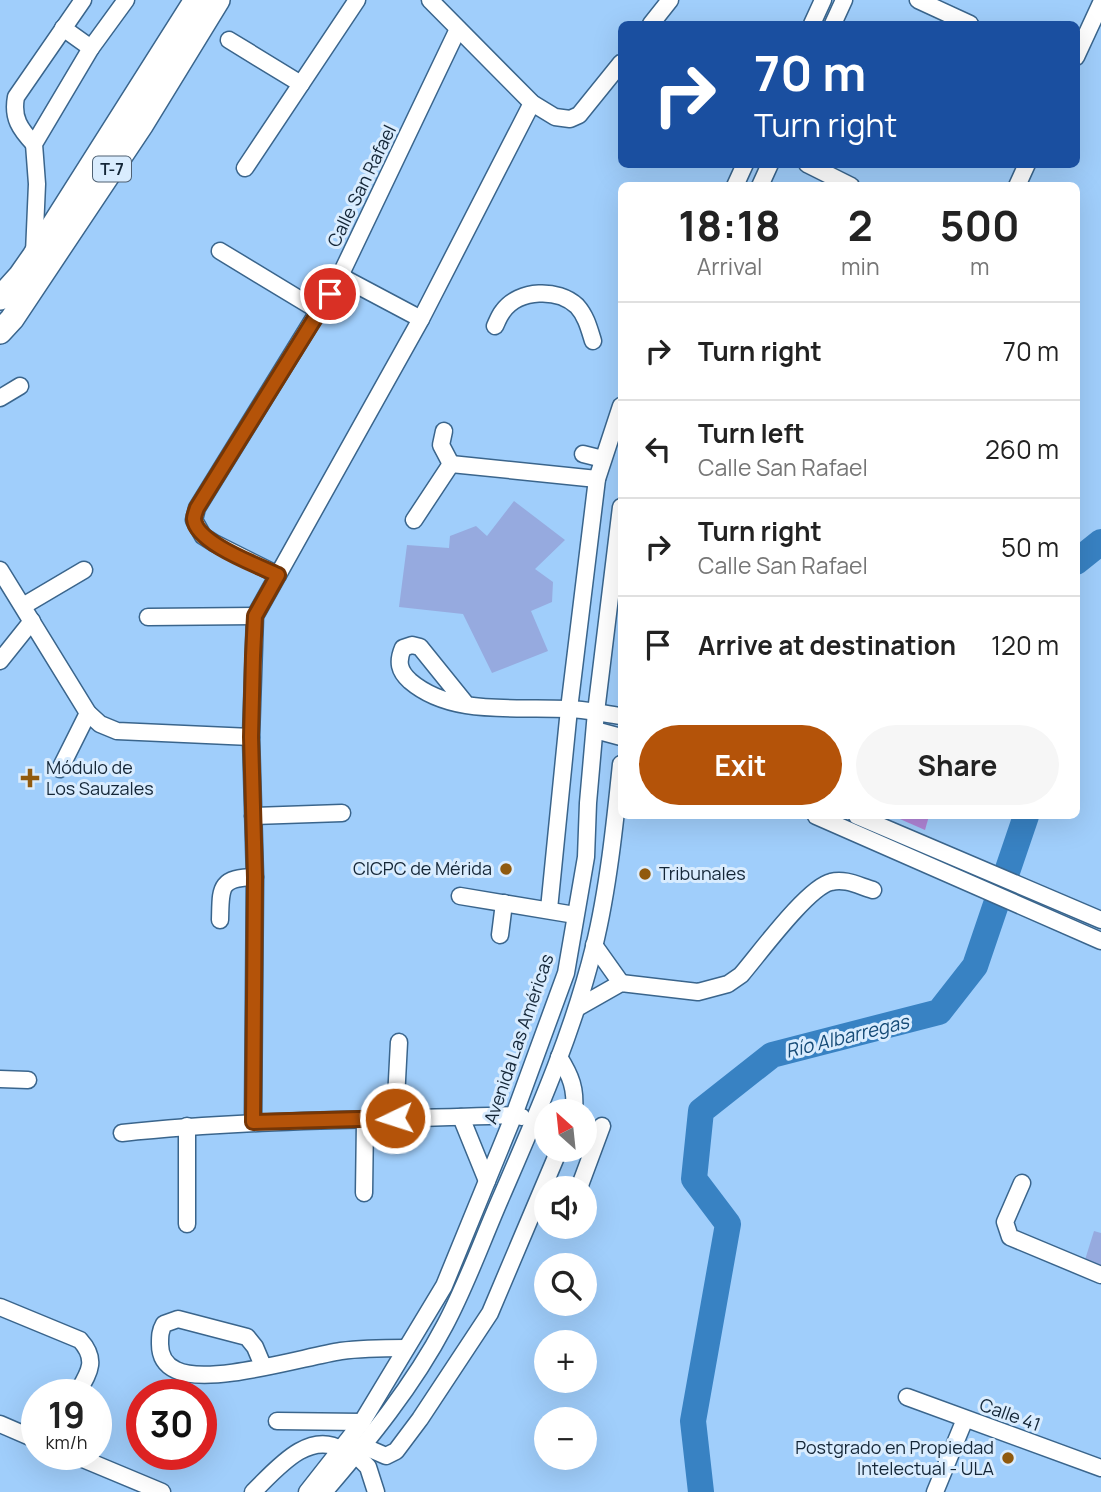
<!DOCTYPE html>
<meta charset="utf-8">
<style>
:root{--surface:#fff;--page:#f6f6f6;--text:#222;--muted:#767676;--line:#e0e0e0;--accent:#b45309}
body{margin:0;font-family:Manrope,sans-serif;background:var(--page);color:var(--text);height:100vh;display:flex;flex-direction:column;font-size:26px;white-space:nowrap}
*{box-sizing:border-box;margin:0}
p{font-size:23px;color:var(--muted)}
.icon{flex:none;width:38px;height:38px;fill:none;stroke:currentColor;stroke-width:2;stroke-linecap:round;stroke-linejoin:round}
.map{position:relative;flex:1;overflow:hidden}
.side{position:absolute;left:618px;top:182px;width:462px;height:637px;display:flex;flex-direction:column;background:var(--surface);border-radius:10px;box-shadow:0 7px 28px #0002}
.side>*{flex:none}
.guide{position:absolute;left:618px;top:21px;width:462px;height:147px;border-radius:10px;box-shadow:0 7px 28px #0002;background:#1a4fa0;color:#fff;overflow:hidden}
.needle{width:46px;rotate:333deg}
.controls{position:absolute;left:534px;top:1099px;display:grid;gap:14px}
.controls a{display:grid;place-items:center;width:63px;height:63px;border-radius:50%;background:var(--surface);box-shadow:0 7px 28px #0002;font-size:35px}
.speed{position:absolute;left:21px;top:1379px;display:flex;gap:14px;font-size:35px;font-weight:700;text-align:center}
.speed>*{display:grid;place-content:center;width:91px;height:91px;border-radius:50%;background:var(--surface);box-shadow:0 7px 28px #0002;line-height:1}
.speed small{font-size:18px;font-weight:400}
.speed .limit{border:10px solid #d22;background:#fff;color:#111}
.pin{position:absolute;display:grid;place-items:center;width:60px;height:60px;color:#fff;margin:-30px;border:4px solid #fff;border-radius:50%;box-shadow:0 2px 7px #0007}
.me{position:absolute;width:77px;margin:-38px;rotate:266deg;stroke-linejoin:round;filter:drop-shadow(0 0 5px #0008)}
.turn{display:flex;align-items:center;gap:24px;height:147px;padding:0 21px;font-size:32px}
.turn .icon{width:91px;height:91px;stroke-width:2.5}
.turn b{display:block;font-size:49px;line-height:60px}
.eta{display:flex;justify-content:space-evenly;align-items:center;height:119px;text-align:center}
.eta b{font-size:42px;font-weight:700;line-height:49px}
.cta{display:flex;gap:14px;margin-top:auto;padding:14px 21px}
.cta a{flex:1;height:80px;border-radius:42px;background:var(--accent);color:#fff;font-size:28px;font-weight:700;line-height:80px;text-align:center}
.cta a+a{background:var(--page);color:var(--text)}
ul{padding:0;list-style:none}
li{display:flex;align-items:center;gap:21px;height:98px;padding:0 21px;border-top:2px solid var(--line)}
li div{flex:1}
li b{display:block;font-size:26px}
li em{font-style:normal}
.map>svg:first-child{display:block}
</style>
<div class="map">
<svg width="1101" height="1492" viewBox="0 0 1101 1492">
<rect width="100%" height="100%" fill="#a0cefb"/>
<!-- forest -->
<polygon fill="#b185d7" points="893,816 929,816 925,830"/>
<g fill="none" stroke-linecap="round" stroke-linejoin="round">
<!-- river -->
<g stroke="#3882c3" stroke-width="26">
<polyline points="1076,562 1101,542"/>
<polyline points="701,1492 693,1421 728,1224 694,1179 701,1111 772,1055 939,1012 975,966 1026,816"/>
</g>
</g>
<!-- building -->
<g fill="#96aadf">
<polygon points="514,501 565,540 535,569 553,582 552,602 531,611 548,651 492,673 463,614 399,607 407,545 449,548 450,536 476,526 487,536"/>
<polygon points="1094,1231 1101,1233 1101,1268 1084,1263"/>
</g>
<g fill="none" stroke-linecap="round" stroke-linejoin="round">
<!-- minor casing -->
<g stroke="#3a658c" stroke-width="19">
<g id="minor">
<polyline points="430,0 532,103 555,117 570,119 579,115 621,63"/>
<polyline points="918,0 970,24"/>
<polyline points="651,24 670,0"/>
<polyline points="812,24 823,0"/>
<polyline points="833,24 844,0"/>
<polyline points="63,28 91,48"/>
<polyline points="229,40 301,84"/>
<polyline points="1076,57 1101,3"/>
<path d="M34 144C20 129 12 118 16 97L83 0"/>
<polyline points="807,164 851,186"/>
<polyline points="245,168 357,0"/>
<polyline points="735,186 745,164"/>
<polyline points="760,186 770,164"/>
<polyline points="1017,186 1027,164"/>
<polyline points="220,251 319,311"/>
<polyline points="34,253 37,184 34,144 91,48 126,0"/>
<polyline points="340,276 421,319"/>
<path d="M495 326C497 322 499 316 503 311 519 289 558 288 577 306 586 316 589 328 593 341"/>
<polyline points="0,398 20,386"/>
<polyline points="444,431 441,445 451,464"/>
<polyline points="583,454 603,459"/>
<polyline points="451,464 597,479"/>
<polyline points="414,520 451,464"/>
<polyline points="0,570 88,713 100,724 117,731 251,737"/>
<polyline points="278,575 214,543 203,536 194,520 197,508 340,276 458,29"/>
<polyline points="23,606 84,570"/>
<polyline points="148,617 255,616"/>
<polyline points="0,661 32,621"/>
<path d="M466 704 420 647 412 645 403 648C397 662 399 671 410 681 452 717 516 706 567 709 585 709 604 714 621 716"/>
<polyline points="595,730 621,737"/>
<polyline points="60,769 88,713"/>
<polyline points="253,816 342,813"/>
<polyline points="816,816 1101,941"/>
<polyline points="857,816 1101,920"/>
<polyline points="460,896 575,915"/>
<polyline points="549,909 569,709 597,479 621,406"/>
<path d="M220 920C221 888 218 878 255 877"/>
<polyline points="500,935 504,903"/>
<polyline points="594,945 621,983"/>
<path d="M577 1008 621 983 698 992 728 984 741 975C759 954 808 887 831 882 845 878 859 886 873 890"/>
<path d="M559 1057C571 1076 576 1089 574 1111"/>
<polyline points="0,1079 28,1080"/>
<polyline points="461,1117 487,1181"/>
<polyline points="395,1118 399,1042"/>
<polyline points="253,1122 255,877 251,737 255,616 421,319 532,103"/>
<path d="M122 1133C252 1119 383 1120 514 1115L522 1117"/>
<polyline points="1022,1183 1005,1222 1010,1237 1101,1275"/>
<polyline points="579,1188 602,1126"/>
<polyline points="364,1193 365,1121"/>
<polyline points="187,1224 187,1126"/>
<path d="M0 1307 80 1340C99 1361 88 1374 76 1395"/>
<path d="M263 1366 255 1347 247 1337 178 1319 164 1324C160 1331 160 1336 160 1344 160 1356 165 1365 176 1370 209 1386 303 1357 341 1351 363 1348 384 1348 406 1348"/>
<polyline points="907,1397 1101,1468"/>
<polyline points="277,1421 362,1422"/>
<polyline points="0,1424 37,1440"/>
<polyline points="363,1446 386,1456 396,1451 420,1419 490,1313 559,1150"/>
<polyline points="71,1454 162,1492"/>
<polyline points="356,1455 368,1467 376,1492"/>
<path d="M253 1492C275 1471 308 1429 342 1450"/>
<polyline points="307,1492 362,1422 444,1286 514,1115 566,973 586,857 588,803 596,712 621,507"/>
<path d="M324 1492C368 1441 413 1386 445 1325 467 1284 483 1238 502 1195 537 1114 573 1033 594 947 608 890 615 823 621 764"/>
<polyline points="935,1492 965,1419"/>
</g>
</g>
<!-- highway casing -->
<g stroke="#3a658c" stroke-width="26">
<g id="highway">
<polyline points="0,298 20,276 34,256 196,0"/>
<polyline points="0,332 12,319 142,124 218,0"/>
</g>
</g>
<!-- minor -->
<use href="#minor" stroke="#fff" stroke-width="16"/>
<!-- highway -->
<use href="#highway" stroke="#fff" stroke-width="23"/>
</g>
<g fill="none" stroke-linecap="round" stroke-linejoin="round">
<!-- route casing -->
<g stroke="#753606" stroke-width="18">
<path id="route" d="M330 294 197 508C196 511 194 515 194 519 196 543 257 565 278 575L255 616 253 656 251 737 255 877 253 1122 395 1118"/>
</g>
<!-- route -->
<use href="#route" stroke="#b45309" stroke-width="12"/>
</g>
<!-- markers -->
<g fill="#905a0e" stroke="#d9ecfe" stroke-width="2.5">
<path d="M26.5 767.5h7v7h7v7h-7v7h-7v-7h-7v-7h7z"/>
<circle cx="506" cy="869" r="7"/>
<circle cx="645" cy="874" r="7"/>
<circle cx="1008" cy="1458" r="7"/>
</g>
<g text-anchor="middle" stroke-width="6" stroke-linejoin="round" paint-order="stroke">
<!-- shield labels -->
<rect fill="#d9ecfe" stroke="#4f6173" stroke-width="2" x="93" y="156.5" width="38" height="25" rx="5"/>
<g font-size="16" font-weight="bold" fill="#142637">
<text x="112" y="175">T-7</text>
</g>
<!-- street labels -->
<g font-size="18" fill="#142637" stroke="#d9ecfe">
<text transform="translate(362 186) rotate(-64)" y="6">Calle San Rafael</text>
<text transform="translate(519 1039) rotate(-71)" y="6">Avenida Las Américas</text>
<text transform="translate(1010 1415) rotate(20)" y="6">Calle 41</text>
</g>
<!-- poi labels -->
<g font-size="18" fill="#142637" stroke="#d9ecfe" text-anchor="start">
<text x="46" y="774">Módulo de<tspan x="46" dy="21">Los Sauzales</tspan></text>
<text x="492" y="875" text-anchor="end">CICPC de Mérida</text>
<text x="659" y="880">Tribunales</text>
<text x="994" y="1454" text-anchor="end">Postgrado en Propiedad<tspan x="994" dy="21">Intelectual - ULA</tspan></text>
</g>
<!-- water labels -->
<g font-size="19" font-style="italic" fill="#154a76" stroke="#d9ecfe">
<text transform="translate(847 1036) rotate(-14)" y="7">Río Albarregas</text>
</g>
</g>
</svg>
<div class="controls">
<a><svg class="needle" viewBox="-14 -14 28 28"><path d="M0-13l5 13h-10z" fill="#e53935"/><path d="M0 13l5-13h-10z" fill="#767676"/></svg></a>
<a><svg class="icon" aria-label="sound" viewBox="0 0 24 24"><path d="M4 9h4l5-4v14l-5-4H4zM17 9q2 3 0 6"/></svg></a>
<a><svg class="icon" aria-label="search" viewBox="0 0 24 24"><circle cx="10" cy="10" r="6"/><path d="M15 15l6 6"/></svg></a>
<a>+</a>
<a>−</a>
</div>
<div class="speed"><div>19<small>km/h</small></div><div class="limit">30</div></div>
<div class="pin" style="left:330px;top:294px;background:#d93025"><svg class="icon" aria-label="arrive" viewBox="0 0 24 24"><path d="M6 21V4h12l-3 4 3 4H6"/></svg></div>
<svg class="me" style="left:395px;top:1118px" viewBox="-20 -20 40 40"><circle r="17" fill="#b45309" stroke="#fff" stroke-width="3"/><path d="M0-11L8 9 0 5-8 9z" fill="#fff"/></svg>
<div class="guide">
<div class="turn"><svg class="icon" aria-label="right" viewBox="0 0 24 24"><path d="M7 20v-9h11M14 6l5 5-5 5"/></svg><div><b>70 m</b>Turn right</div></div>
</div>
<section class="side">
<div class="eta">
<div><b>18:18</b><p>Arrival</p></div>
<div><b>2</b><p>min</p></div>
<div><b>500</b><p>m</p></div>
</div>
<ul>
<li><svg class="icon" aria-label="right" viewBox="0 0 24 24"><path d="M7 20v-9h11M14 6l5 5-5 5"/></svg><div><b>Turn right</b></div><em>70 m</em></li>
<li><svg class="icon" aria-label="left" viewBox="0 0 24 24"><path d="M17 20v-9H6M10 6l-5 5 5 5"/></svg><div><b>Turn left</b><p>Calle San Rafael</p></div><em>260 m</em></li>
<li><svg class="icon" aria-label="right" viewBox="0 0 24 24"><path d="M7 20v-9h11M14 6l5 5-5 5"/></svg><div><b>Turn right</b><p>Calle San Rafael</p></div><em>50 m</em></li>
<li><svg class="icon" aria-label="arrive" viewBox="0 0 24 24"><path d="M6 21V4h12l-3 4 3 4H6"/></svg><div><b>Arrive at destination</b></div><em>120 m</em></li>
</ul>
<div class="cta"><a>Exit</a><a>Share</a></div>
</section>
</div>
